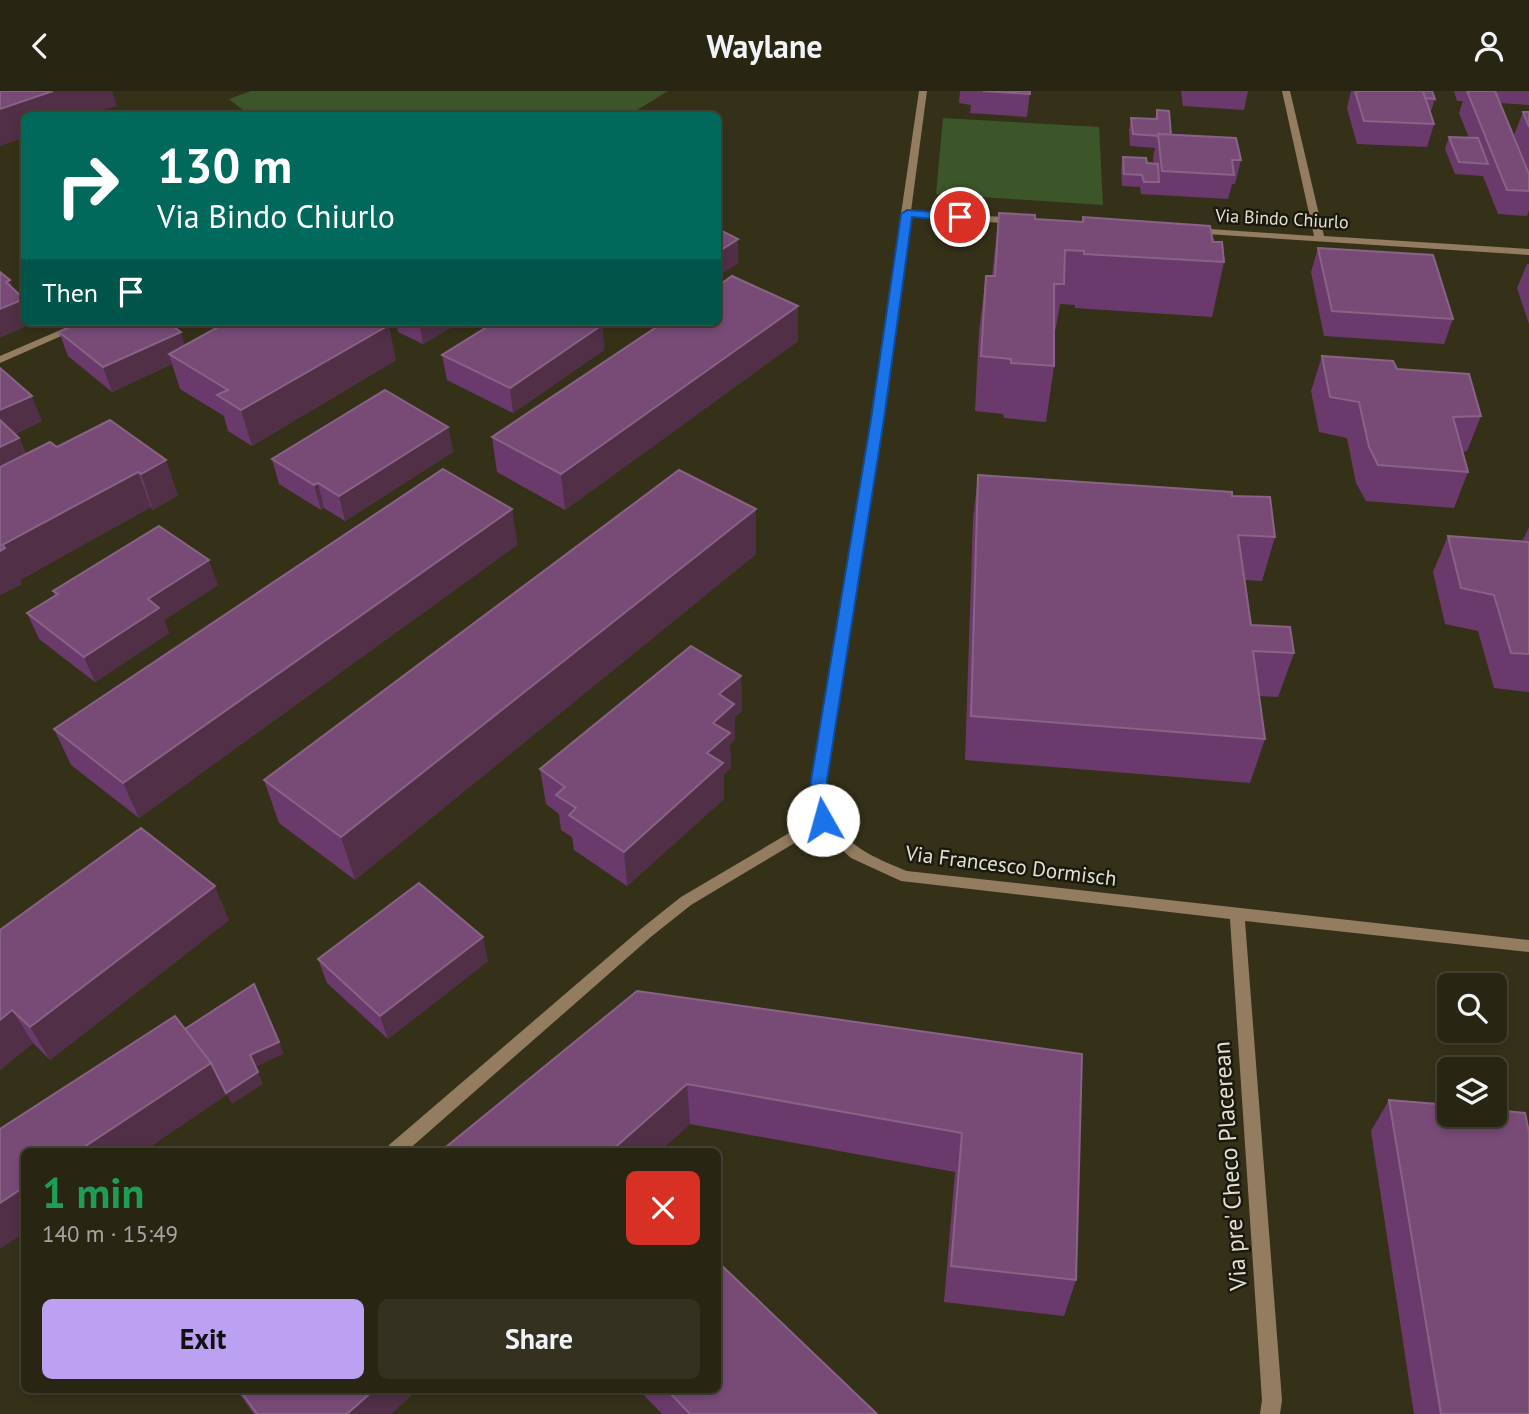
<!DOCTYPE html>
<meta charset="utf-8">
<style>
:root{--surface:#282513;--page:#343121;--text:#f1f3f6;--muted:#a5a5a0;--line:#444233;--accent:#bca0f2}
body{margin:0;font-family:"PT Sans",sans-serif;background:var(--page);color:var(--text);height:100vh;display:flex;flex-direction:column;font-size:26px;white-space:nowrap}
*{box-sizing:border-box;margin:0}
p{font-size:23px;color:var(--muted)}
.icon{flex:none;width:38px;height:38px;fill:none;stroke:currentColor;stroke-width:2;stroke-linecap:round;stroke-linejoin:round}
.map{position:relative;flex:1;overflow:hidden}
.details{position:absolute;left:21px;top:1057px;width:700px;height:245px;display:flex;flex-direction:column;background:var(--surface);border-radius:10px;box-shadow:0 4px 10px #0003,0 0 0 2px var(--line)}
.details>*{flex:none}
.banner{position:absolute;left:21px;top:21px;width:700px;height:214px;border-radius:10px;box-shadow:0 4px 10px #0003,0 0 0 2px var(--line);background:#00695c;color:#fff;overflow:hidden}
.controls{position:absolute;left:1437px;top:882px;display:grid;gap:14px}
.controls a{display:grid;place-items:center;width:70px;height:70px;border-radius:10px;background:var(--surface);box-shadow:0 4px 10px #0003,0 0 0 2px var(--line);font-size:35px}
.pin{position:absolute;display:grid;place-items:center;width:60px;height:60px;color:#fff;margin:-30px;border:4px solid #fff;border-radius:50%;box-shadow:0 2px 7px #0007}
.me{position:absolute;width:77px;margin:-38px;rotate:353deg;stroke-linejoin:round;filter:drop-shadow(0 0 5px #0008)}
.turn{display:flex;align-items:center;gap:24px;height:147px;padding:0 21px;font-size:32px}
.turn .icon{width:91px;height:91px;stroke-width:2.5}
.turn b{display:block;font-size:49px;line-height:60px}
.then{display:flex;align-items:center;height:66px;padding:0 21px;background:#0003;gap:14px;font-size:26px}
.round{display:grid;place-items:center;flex:none;width:74px;height:74px;border-radius:10px;background:var(--page)}
.overview{display:flex;align-items:center;justify-content:space-between;height:119px;padding:0 21px}
h1{font-size:42px;font-weight:700;line-height:52px;color:#1e9e55}
.cta{display:flex;gap:14px;margin-top:auto;padding:14px 21px}
.cta a{flex:1;height:80px;border-radius:10px;background:var(--accent);color:#111;font-size:28px;font-weight:700;line-height:80px;text-align:center}
.cta a+a{background:var(--page);color:var(--text)}
header{display:flex;justify-content:space-between;align-items:center;height:91px;padding:0 21px;background:var(--surface);font-size:32px;font-weight:700}
.map>svg:first-child{display:block}
</style>
<header><svg class="icon" aria-label="back" viewBox="0 0 24 24"><path d="M15 5l-7 7 7 7"/></svg>Waylane<svg class="icon" aria-label="person" viewBox="0 0 24 24"><circle cx="12" cy="8" r="4"/><path d="M4 21q1-7 8-7t8 7"/></svg></header>
<div class="map">
<svg width="1529" height="1323" viewBox="0 0 1529 1323">
<rect width="100%" height="100%" fill="#353119"/>
<!-- green -->
<g fill="#3c5529">
<polygon points="251,0 668,0 629,24 249,24 229,8"/>
<polygon points="943,27 1099,36 1103,114 936,103"/>
</g>
<g fill="none" stroke-linecap="round" stroke-linejoin="round">
<!-- service -->
<polygon fill="#937c60" fill-rule="evenodd" points="823,722 828,724 830,728 828,732 691,814 652,845 407,1060 387,1060 389,1054 642,837 681,806"/>
<!-- minor -->
<g fill="#937c60" fill-rule="evenodd">
<path d="M919 0H927L911 120 1018 127 1023 130 1018 133 910 126 883 328 826 689C829 747 858 760 907 780L1529 849V861L1245 830 1282 1309 1280 1323H1260L1262 1309 1230 828 901 790 851 767 827 745 817 726 813 709 812 689 871 328Z"/>
<polygon points="1282,0 1290,0 1324,145 1529,158 1529,164 1191,142 1191,138 1195,137 1314,145"/>
<polygon points="79,231 93,231 0,272 0,265"/>
</g>
</g>
<!-- wall -->
<g fill="#6b3a6d">
<polygon points="960,0 1030,0 1027,26 970,22 971,14 959,12"/>
<polygon points="1181,0 1248,0 1244,19 1183,15"/>
<polygon points="1351,0 1432,0 1435,8 1431,20 1430,19 1434,33 1427,56 1357,53 1347,17"/>
<polygon points="1451,0 1529,0 1529,14 1500,12 1529,83 1529,119 1527,125 1498,123 1483,85 1455,83 1445,58 1449,46 1469,47 1459,22 1463,10 1457,10 1454,0"/>
<polygon points="1157,19 1171,44 1241,69 1235,93 1232,93 1228,108 1141,103 1140,96 1122,95 1121,78 1123,66 1147,72 1154,73 1153,67 1155,57 1130,55 1129,39 1131,27 1155,28"/>
<polygon points="1523,21 1529,21 1529,81 1514,44"/>
<polygon points="999,122 1035,128 1213,151 1224,171 1212,226 1075,217 1075,214 1060,213 1054,247 1054,275 1046,331 1004,327 1003,323 975,320 979,240 986,185 992,185"/>
<polygon points="1318,157 1453,228 1444,253 1324,245 1311,181"/>
<polygon points="1527,173 1529,173 1529,233 1517,197"/>
<polygon points="396,231 460,231 423,253 398,241"/>
<polygon points="602,234 604,259 513,322 447,289 442,264"/>
<polygon points="59,241 185,254 396,269 252,355 228,340 224,325 180,298 172,273 112,301 68,265"/>
<polygon points="798,250 565,419 497,381 492,346"/>
<polygon points="1322,265 1397,278 1481,325 1467,360 1463,361 1468,381 1454,417 1366,410 1356,392 1347,347 1319,341 1311,300"/>
<polygon points="0,277 42,330 15,343 19,347 26,363 57,356 110,329 178,404 153,419 151,416 20,489 22,493 0,504"/>
<polygon points="448,336 453,361 345,430 324,417 321,419 279,393 272,368"/>
<polygon points="978,384 1232,405 1275,446 1262,490 1244,489 1251,534 1294,562 1278,606 1259,605 1265,648 1250,692 965,669 973,429"/>
<polygon points="512,418 517,454 139,727 71,674 54,638"/>
<polygon points="756,418 756,463 355,789 279,732 264,689"/>
<polygon points="1529,436 1529,601 1494,597 1478,540 1445,533 1433,481 1448,445 1522,451"/>
<polygon points="218,494 164,529 169,542 95,591 39,548 27,522 55,505 53,500"/>
<polygon points="741,585 742,620 735,626 735,648 730,653 731,677 724,683 724,708 627,795 574,759 572,746 561,739 559,723 546,713 540,678"/>
<polygon points="229,829 50,969 33,952 0,979 0,839"/>
<polygon points="318,868 488,870 388,948 327,892"/>
<polygon points="637,900 1082,963 1076,1189 1064,1225 944,1211 955,1081 690,1033 660,1060 441,1060"/>
<polygon points="1389,1009 1529,1323 1414,1323 1371,1040"/>
<polygon points="236,1298 418,1298 391,1323 254,1323"/>
<polygon points="638,1298 718,1298 877,1323 662,1323"/>
</g>
<!-- shaded-wall -->
<g fill="#502f47">
<polygon points="53,0 112,0 117,15 88,24 24,24 24,47 0,55 0,18"/>
<polygon points="738,148 738,172 718,186 718,161"/>
<polygon points="10,189 18,210 24,208 24,231 33,231 33,232 0,247 0,218 6,191"/>
<polygon points="798,215 798,250 565,419 561,383"/>
<polygon points="419,231 460,231 423,253"/>
<polygon points="389,234 396,269 252,355 241,319"/>
<polygon points="602,234 604,259 513,322 510,297"/>
<polygon points="181,241 188,265 169,263 172,273 112,301 103,276"/>
<polygon points="32,305 42,330 0,349 0,319"/>
<polygon points="448,336 453,361 345,430 339,405"/>
<polygon points="19,347 30,372 0,386 0,356"/>
<polygon points="166,369 178,404 153,419 141,383"/>
<polygon points="138,381 151,416 20,489 22,493 0,504 0,460 2,454"/>
<polygon points="318,392 324,417 321,419 314,394"/>
<polygon points="512,418 517,454 139,727 123,692"/>
<polygon points="756,418 756,463 355,789 341,746"/>
<polygon points="209,469 218,494 164,529 169,542 95,591 84,566 148,508"/>
<polygon points="741,585 742,620 735,626 735,648 730,653 731,677 724,683 724,708 627,795 624,761 707,662 719,603"/>
<polygon points="215,795 229,829 50,969 30,936"/>
<polygon points="483,846 488,870 388,948 380,925"/>
<polygon points="12,919 33,952 0,979 0,929"/>
<polygon points="279,951 284,963 255,976 250,964"/>
<polygon points="211,972 227,1004 144,1060 78,1060"/>
<polygon points="258,981 263,993 232,1013 226,1002"/>
<polygon points="687,993 690,1033 660,1060 611,1060"/>
<polygon points="24,1096 24,1142 0,1158 0,1112"/>
<polygon points="375,1298 418,1298 391,1323 347,1323"/>
</g>
<!-- building -->
<g fill="#784b77" stroke="#886385" stroke-width="2">
<polygon points="0,0 53,0 0,18"/>
<polygon points="983,0 1030,0 1030,3"/>
<polygon points="1355,0 1423,0 1434,33 1364,30"/>
<polygon points="1423,0 1432,0 1435,8 1425,7"/>
<polygon points="1467,0 1495,0 1529,83 1529,100 1507,99"/>
<polygon points="1157,19 1169,20 1171,44 1158,43 1158,45 1133,43 1131,27 1157,28"/>
<polygon points="1523,21 1529,21 1529,36"/>
<polygon points="1158,43 1236,47 1241,69 1232,69 1234,84 1162,80"/>
<polygon points="1449,46 1478,47 1488,73 1459,71"/>
<polygon points="1123,66 1146,67 1147,72 1158,73 1159,91 1144,91 1142,84 1124,83"/>
<polygon points="999,122 1035,124 1035,128 1083,131 1083,126 1210,135 1213,151 1222,151 1224,171 1084,163 1084,160 1065,159 1064,193 1054,193 1054,275 1011,272 1011,268 981,265 986,185 995,185"/>
<polygon points="718,138 738,148 718,161"/>
<polygon points="1318,157 1433,164 1453,228 1332,220"/>
<polygon points="0,181 10,189 6,191 24,208 0,218"/>
<polygon points="732,185 798,215 561,383 492,346 664,231 718,231 718,195"/>
<polygon points="81,231 167,231 181,241 103,276 59,241"/>
<polygon points="227,231 384,231 389,234 241,319 217,304 228,299 169,263"/>
<polygon points="495,231 595,231 602,234 510,297 442,264"/>
<polygon points="1322,265 1393,270 1397,278 1469,283 1481,325 1453,326 1468,381 1378,374 1369,356 1359,311 1330,306"/>
<polygon points="0,277 32,305 0,319"/>
<polygon points="385,299 448,336 339,405 318,392 314,394 272,368"/>
<polygon points="0,329 19,347 0,356"/>
<polygon points="110,329 166,369 141,383 138,381 2,454 5,457 0,460 0,376 50,351 57,356"/>
<polygon points="443,378 512,418 123,692 54,638"/>
<polygon points="679,379 756,418 341,746 264,689"/>
<polygon points="978,384 1232,401 1232,405 1270,406 1275,446 1238,444 1251,534 1290,536 1294,562 1253,560 1265,648 971,625"/>
<polygon points="159,435 209,469 148,508 159,517 84,566 27,522 58,503 53,500"/>
<polygon points="1448,445 1529,451 1529,563 1511,562 1494,504 1461,497"/>
<polygon points="691,555 741,585 719,603 734,613 713,632 730,642 707,662 723,672 624,761 569,724 576,717 556,704 565,696 540,678"/>
<polygon points="141,737 215,795 30,936 12,919 0,929 0,839"/>
<polygon points="419,792 483,846 380,925 318,868"/>
<polygon points="254,893 279,951 250,964 258,981 226,1002 211,972 185,938"/>
<polygon points="637,900 1082,963 1076,1189 951,1175 962,1042 687,993 611,1060 441,1060"/>
<polygon points="175,925 211,972 78,1060 24,1060 24,1096 0,1112 0,1038"/>
<polygon points="1389,1009 1449,1014 1449,1024 1494,1024 1494,1019 1525,1022 1529,1041 1529,1323 1441,1323"/>
<polygon points="718,1171 877,1323 690,1323 666,1298 718,1298"/>
<polygon points="239,1298 375,1298 347,1323 257,1323"/>
</g>
<!-- route -->
<path fill="#1a73e8" stroke="#114b97" stroke-width="2" d="M907 119 960 123 966 126 960 130 912 126 884 328 827 689 826 708 831 729 823 735C807 729 810 703 811 689L871 328 901 123Z"/>
<g text-anchor="middle" stroke-width="5" stroke-linejoin="round" paint-order="stroke">
<!-- far-street labels -->
<g font-size="18" fill="#e2e0d1" stroke="#1b190e">
<text transform="translate(1282 128) rotate(3)" y="6">Via Bindo Chiurlo</text>
</g>
<!-- street labels -->
<g font-size="21" fill="#e2e0d1" stroke="#1b190e">
<text transform="translate(1011 775) rotate(7)" y="7">Via Francesco Dormisch</text>
</g>
<!-- near-street labels -->
<g font-size="24" fill="#e2e0d1" stroke="#1b190e">
<text transform="translate(1230 1075) rotate(-94)" y="8">Via pre' Checo Placerean</text>
</g>
</g>
</svg>
<div class="controls">
<a><svg class="icon" aria-label="search" viewBox="0 0 24 24"><circle cx="10" cy="10" r="6"/><path d="M15 15l6 6"/></svg></a>
<a><svg class="icon" aria-label="layers" viewBox="0 0 24 24"><path d="M12 4l9 5-9 5-9-5zM3 14l9 5 9-5"/></svg></a>
</div>
<div class="pin" style="left:960px;top:126px;background:#d93025"><svg class="icon" aria-label="arrive" viewBox="0 0 24 24"><path d="M6 21V4h12l-3 4 3 4H6"/></svg></div>
<svg class="me" style="left:823px;top:729px" viewBox="-20 -20 40 40"><circle r="19" fill="#fff"/><path d="M0-13L10 11 0 6-10 11z" fill="#1a73e8"/></svg>
<div class="banner">
<div class="turn"><svg class="icon" aria-label="right" viewBox="0 0 24 24"><path d="M7 20v-9h11M14 6l5 5-5 5"/></svg><div><b>130 m</b>Via Bindo Chiurlo</div></div>
<div class="then">Then<svg class="icon" aria-label="arrive" viewBox="0 0 24 24"><path d="M6 21V4h12l-3 4 3 4H6"/></svg></div>
</div>
<section class="details">
<div class="overview"><div><h1>1 min</h1><p>140 m · 15:49</p></div><a class="round" style="background:#d93025;color:#fff"><svg class="icon" aria-label="close" viewBox="0 0 24 24"><path d="M6 6l12 12M18 6L6 18"/></svg></a></div>
<div class="cta"><a>Exit</a><a>Share</a></div>
</section>
</div>
